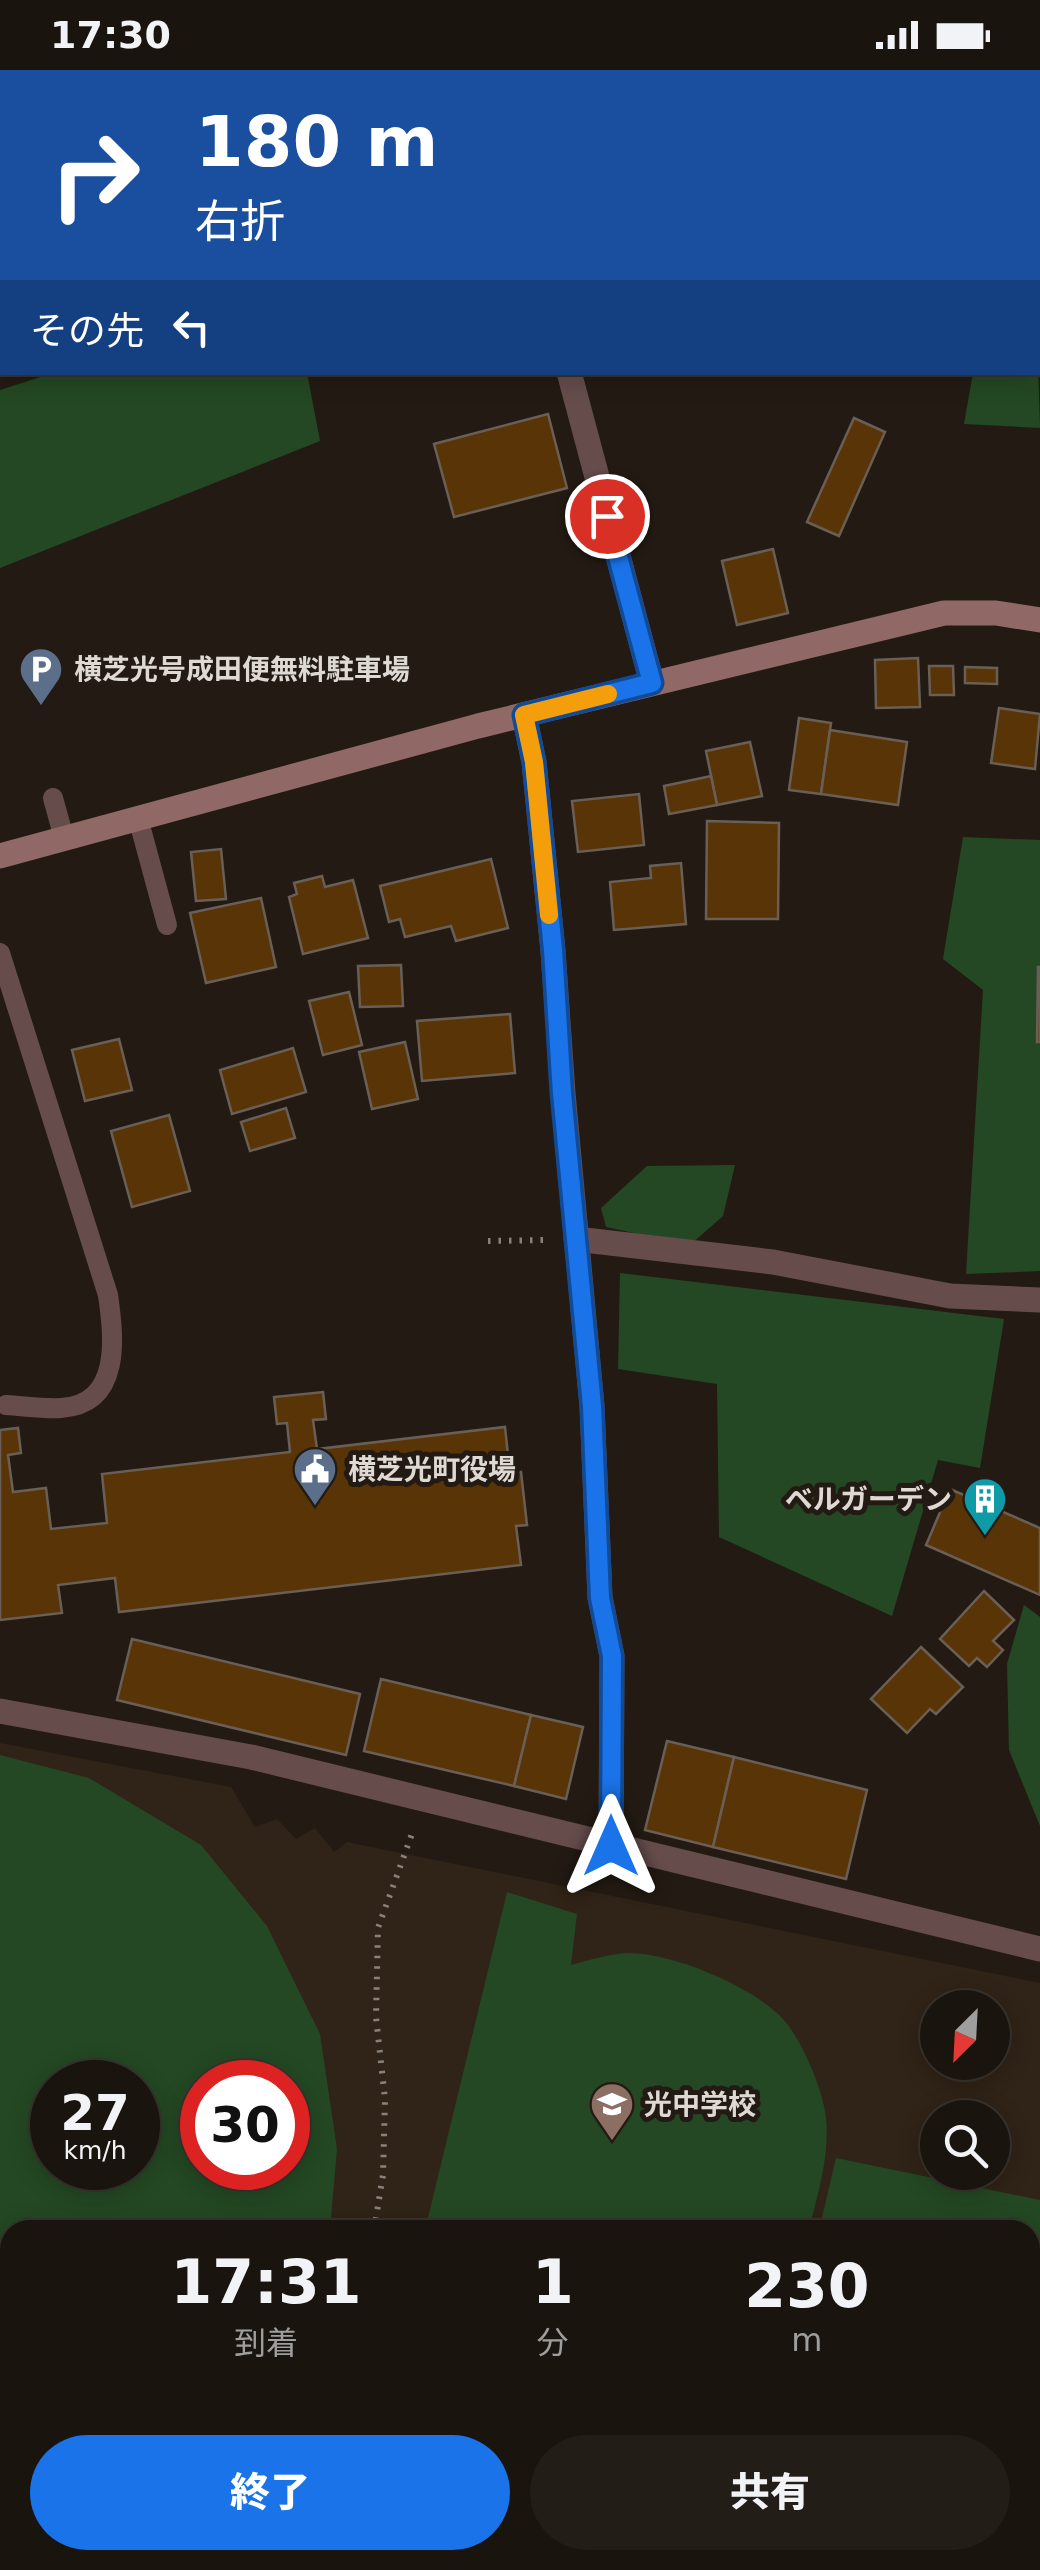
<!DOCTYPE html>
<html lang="ja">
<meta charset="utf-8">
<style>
:root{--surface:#1a140e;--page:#231d17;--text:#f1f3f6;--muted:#9f9e9e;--line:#38332e;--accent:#1a73e8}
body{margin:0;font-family:"DejaVu Sans","Noto Sans JP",sans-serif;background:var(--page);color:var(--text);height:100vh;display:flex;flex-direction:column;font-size:38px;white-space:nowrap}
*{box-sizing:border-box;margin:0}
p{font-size:32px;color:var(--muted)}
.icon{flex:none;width:55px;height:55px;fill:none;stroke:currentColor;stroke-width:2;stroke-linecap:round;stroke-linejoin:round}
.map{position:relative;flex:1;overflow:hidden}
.side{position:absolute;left:0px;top:2150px;width:1040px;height:350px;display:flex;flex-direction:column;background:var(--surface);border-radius:30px 30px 0 0;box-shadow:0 5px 25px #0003,0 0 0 2px var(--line)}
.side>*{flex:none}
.top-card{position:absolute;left:0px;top:0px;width:1040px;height:305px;box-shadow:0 5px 25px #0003,0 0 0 2px var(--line);background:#1a4fa0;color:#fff;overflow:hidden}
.needle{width:65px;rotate:204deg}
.fabs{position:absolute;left:920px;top:1920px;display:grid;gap:20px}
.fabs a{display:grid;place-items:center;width:90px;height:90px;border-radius:50%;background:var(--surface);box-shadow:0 5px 25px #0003,0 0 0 2px var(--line);font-size:50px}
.speed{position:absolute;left:30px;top:1990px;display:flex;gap:20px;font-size:50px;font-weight:700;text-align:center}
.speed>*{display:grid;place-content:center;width:130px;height:130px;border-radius:50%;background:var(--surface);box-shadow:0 5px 25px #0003,0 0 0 2px var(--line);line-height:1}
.speed small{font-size:25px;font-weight:400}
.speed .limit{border:15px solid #d22;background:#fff;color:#111}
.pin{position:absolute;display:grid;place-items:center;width:85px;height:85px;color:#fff;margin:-42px;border:5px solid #fff;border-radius:50%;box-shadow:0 2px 10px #0007}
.me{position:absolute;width:110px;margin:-55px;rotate:0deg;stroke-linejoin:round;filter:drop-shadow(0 0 8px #0008)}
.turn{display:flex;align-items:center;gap:35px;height:210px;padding:0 30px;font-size:45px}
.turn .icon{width:130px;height:130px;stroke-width:2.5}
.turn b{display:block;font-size:70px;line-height:85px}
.then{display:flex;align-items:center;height:95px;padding:0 30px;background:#0003;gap:20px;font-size:38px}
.eta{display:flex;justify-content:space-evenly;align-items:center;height:170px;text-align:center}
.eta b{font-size:60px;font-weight:800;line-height:70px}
.button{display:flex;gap:20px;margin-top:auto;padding:20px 30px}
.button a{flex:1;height:115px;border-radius:60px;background:var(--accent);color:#fff;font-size:40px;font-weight:800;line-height:115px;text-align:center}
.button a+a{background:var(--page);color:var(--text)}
.status{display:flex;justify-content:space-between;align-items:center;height:70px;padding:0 50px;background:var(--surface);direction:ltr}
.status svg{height:28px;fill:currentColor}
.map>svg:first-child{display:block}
</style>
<div class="status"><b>17:30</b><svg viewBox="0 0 49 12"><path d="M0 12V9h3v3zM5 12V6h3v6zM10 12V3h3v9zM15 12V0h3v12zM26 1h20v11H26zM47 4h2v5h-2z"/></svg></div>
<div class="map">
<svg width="1040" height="2500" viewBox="0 0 1040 2500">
<rect width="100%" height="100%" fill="#231b13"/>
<!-- built -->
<path fill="#302317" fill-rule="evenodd" d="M0 1673 231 1717 255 1757 277 1749 296 1769 315 1758 334 1782 347 1772 1040 1913V2500H0ZM938 1938H992V1992H938ZM52 2012H138V2098H52ZM202 2012H288V2098H202ZM938 2048H992V2102H938ZM10 2160H1030V2490H10Z"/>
<!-- green -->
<g fill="#244823" fill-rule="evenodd">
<polygon points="208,0 425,0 208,2"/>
<polygon points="1038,291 1040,358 964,354 973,303 1038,302"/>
<polygon points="53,303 307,303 320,371 0,498 0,320"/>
<polygon points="963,767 1040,770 1040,1201 966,1204 983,920 943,889"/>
<polygon points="735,1095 723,1146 690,1175 606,1157 601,1138 647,1096"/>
<polygon points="620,1203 1004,1249 980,1398 938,1390 892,1546 719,1467 717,1314 618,1299"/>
<polygon points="1024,1535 1040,1547 1040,1756 1009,1680 1007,1594"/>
<path d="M0 1685 89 1708 201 1775 267 1856 320 1964 337 2079 330 2160H10V2319L0 2322ZM52 2012H138V2098H52ZM202 2012H288V2098H202Z"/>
<path d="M507 1822 577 1844 571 1895C590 1890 611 1883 631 1883 675 1884 754 1917 783 1949 802 1970 823 2020 826 2047 830 2086 818 2122 809 2160H425Z"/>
<polygon points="836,2088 1040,2130 1040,2221 1030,2264 1030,2160 819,2160"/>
<polygon points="345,2490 419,2490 416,2500 342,2500"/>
<polygon points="475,2490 730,2490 727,2500 490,2500"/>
<polygon points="741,2490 978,2490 976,2500 738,2500"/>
</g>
<!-- building -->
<g fill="#593406" stroke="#695f56" stroke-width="2.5">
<rect x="542" y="0" width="70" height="2"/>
<rect x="978" y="0" width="45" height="2"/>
<polygon points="1038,39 1040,39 1038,121"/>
<polygon points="2,209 2,273 0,274 0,210"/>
<polygon points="548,344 567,418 454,447 434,374"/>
<polygon points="854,348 885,362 839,466 807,452"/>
<polygon points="773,479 788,543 737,555 722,491"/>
<polygon points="918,588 920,637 876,638 875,590"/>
<polygon points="929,596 953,596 954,625 930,625"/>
<polygon points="965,597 997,598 997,614 965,613"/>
<polygon points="999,638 1040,644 1035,699 991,693"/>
<polygon points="799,648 831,653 821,724 789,720"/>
<polygon points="830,660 907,672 898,735 821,724"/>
<polygon points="750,672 762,726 717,735 706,681"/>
<polygon points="711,706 717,735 669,744 664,716"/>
<polygon points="639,724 644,775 578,782 572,731"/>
<polygon points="707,751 779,753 778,849 706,849"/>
<polygon points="221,779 226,829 196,831 191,782"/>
<polygon points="491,789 508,858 456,871 451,856 405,867 400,849 389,852 380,816"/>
<polygon points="681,793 686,854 614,860 610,812 651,808 650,796"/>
<polygon points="322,806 325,817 353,810 368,868 303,884 289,827 297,824 294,813"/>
<polygon points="261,828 276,897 206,913 190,843"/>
<polygon points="401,895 403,936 360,937 358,896"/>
<polygon points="1038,897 1040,897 1040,972 1037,972"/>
<polygon points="349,922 362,975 323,985 309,931"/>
<polygon points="510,944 515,1003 422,1011 417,951"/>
<polygon points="119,969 132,1020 85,1031 72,980"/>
<polygon points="405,972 418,1029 372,1039 359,982"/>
<polygon points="293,978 306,1022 232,1044 220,1000"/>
<polygon points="286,1038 295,1068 250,1081 241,1052"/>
<polygon points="169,1045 190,1121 132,1137 111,1061"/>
<polygon points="323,1322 326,1349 313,1350 317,1379 505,1357 510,1404 521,1402 527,1455 516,1456 521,1495 119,1542 115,1508 58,1515 62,1543 0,1550 0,1360 18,1358 21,1383 8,1385 13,1422 46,1418 51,1459 107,1453 102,1404 290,1382 287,1353 277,1354 274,1327"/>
<polygon points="950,1419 1040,1458 1040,1525 926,1475"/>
<polygon points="984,1521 1014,1550 993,1571 1003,1580 987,1597 977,1588 969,1596 940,1569"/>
<polygon points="132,1569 360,1624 346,1685 117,1630"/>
<polygon points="921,1577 963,1617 936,1644 930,1639 907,1663 871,1629"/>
<polygon points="381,1609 531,1645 514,1716 364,1681"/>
<polygon points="531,1645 583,1657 566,1729 514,1716"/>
<polygon points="667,1671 734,1687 713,1777 645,1760"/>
<polygon points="734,1687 867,1720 846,1809 713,1777"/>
<polygon points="10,2372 10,2490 145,2490 146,2500 0,2500 0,2373"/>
</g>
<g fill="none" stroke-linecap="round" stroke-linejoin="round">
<!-- path -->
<g stroke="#89827c" stroke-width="6" stroke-dasharray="2.5 8" stroke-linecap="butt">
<polyline points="488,1171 546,1170"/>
<polyline points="374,2160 383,2105 385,2029 376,1947 378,1858 413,1761"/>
</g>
<!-- lane -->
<g stroke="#664d4c" stroke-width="20">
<polyline points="53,728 64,768"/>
<polyline points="138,748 167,855"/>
<path d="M0 883 108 1225C114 1267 122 1334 61 1338 43 1339 24 1336 6 1335"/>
</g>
<!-- street -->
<g stroke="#664d4c" stroke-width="25">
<polyline points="46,0 47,2"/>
<polyline points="499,2 499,0"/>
<polyline points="0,56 2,55"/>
<polyline points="569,302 652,613"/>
<polyline points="524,645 534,692 553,881 563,1023 592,1336 600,1527 612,1586 611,1776"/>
<polyline points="576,1169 773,1192 950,1226 1040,1230"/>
<polyline points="0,1641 251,1687 1040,1879"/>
</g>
<!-- secondary -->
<polyline stroke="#906866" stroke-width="25" points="0,786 478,656 944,543 996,543 1040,550"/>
</g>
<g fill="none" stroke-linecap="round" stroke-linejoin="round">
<!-- route casing -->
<g stroke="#114b97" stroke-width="25">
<polyline id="route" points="607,446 652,613 524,645 534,692 553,880 562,1023 592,1336 600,1528 612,1586 611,1776"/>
</g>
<!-- route -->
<use href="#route" stroke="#1a73e8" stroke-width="18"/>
<!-- slow -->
<polyline stroke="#f59e0b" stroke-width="18" points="549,845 534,692 524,645 608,624"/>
</g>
<!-- icons -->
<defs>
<g id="parking-pin" transform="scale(2.25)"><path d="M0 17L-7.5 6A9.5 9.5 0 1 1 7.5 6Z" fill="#5c6f8a" stroke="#231b13"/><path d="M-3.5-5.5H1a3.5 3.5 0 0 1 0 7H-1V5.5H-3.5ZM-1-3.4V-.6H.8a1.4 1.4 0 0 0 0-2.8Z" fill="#fff"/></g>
<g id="civic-pin" transform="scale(2.25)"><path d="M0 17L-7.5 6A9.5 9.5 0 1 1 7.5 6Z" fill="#5c6f8a" stroke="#231b13"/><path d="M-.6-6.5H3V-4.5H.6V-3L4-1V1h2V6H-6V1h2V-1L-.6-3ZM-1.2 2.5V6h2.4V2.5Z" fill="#fff"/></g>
<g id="building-pin" transform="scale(2.25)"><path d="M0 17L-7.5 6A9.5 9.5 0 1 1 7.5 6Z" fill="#0f9aa8" stroke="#231b13"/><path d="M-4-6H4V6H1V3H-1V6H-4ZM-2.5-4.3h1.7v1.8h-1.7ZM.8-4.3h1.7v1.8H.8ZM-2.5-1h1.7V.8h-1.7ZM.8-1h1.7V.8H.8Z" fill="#fff"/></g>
<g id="school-pin" transform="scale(2.25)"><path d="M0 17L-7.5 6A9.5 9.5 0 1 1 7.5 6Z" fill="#8d6e63" stroke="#231b13"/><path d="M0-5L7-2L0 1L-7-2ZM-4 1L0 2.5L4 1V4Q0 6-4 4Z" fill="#fff"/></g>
</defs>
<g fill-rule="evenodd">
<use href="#parking-pin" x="41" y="599"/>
<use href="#civic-pin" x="315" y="1399"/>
<use href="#building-pin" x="985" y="1429"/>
<use href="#school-pin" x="612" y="2034"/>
</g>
<g text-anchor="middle" stroke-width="10" stroke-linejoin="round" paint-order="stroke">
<!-- poi labels -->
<g font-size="28" font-weight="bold" fill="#dfd9d4" stroke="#231b13" text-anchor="start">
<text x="74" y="609">横芝光号成田便無料駐車場</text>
<text x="348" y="1409">横芝光町役場</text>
<text x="952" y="1439" text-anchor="end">ベルガーデン</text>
<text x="644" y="2044">光中学校</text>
</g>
</g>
</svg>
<div class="fabs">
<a><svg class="needle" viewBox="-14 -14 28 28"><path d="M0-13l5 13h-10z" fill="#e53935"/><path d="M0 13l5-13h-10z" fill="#9f9e9e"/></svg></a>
<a><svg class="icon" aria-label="search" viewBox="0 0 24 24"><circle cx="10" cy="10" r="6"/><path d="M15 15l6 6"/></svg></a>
</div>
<div class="speed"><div>27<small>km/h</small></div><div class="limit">30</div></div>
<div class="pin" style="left:607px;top:446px;background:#d93025"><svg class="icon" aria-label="arrive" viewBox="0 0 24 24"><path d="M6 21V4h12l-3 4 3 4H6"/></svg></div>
<svg class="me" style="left:611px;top:1776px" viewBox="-20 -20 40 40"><path d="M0-17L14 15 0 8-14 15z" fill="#1a73e8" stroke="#fff" stroke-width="4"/></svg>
<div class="top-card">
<div class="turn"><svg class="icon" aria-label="right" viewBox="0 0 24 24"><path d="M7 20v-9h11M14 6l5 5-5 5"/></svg><div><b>180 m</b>右折</div></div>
<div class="then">その先<svg class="icon" aria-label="left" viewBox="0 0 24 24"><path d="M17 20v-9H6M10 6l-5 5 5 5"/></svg></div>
</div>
<section class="side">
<div class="eta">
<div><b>17:31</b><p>到着</p></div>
<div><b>1</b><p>分</p></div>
<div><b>230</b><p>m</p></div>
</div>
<div class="button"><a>終了</a><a>共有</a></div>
</section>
</div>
